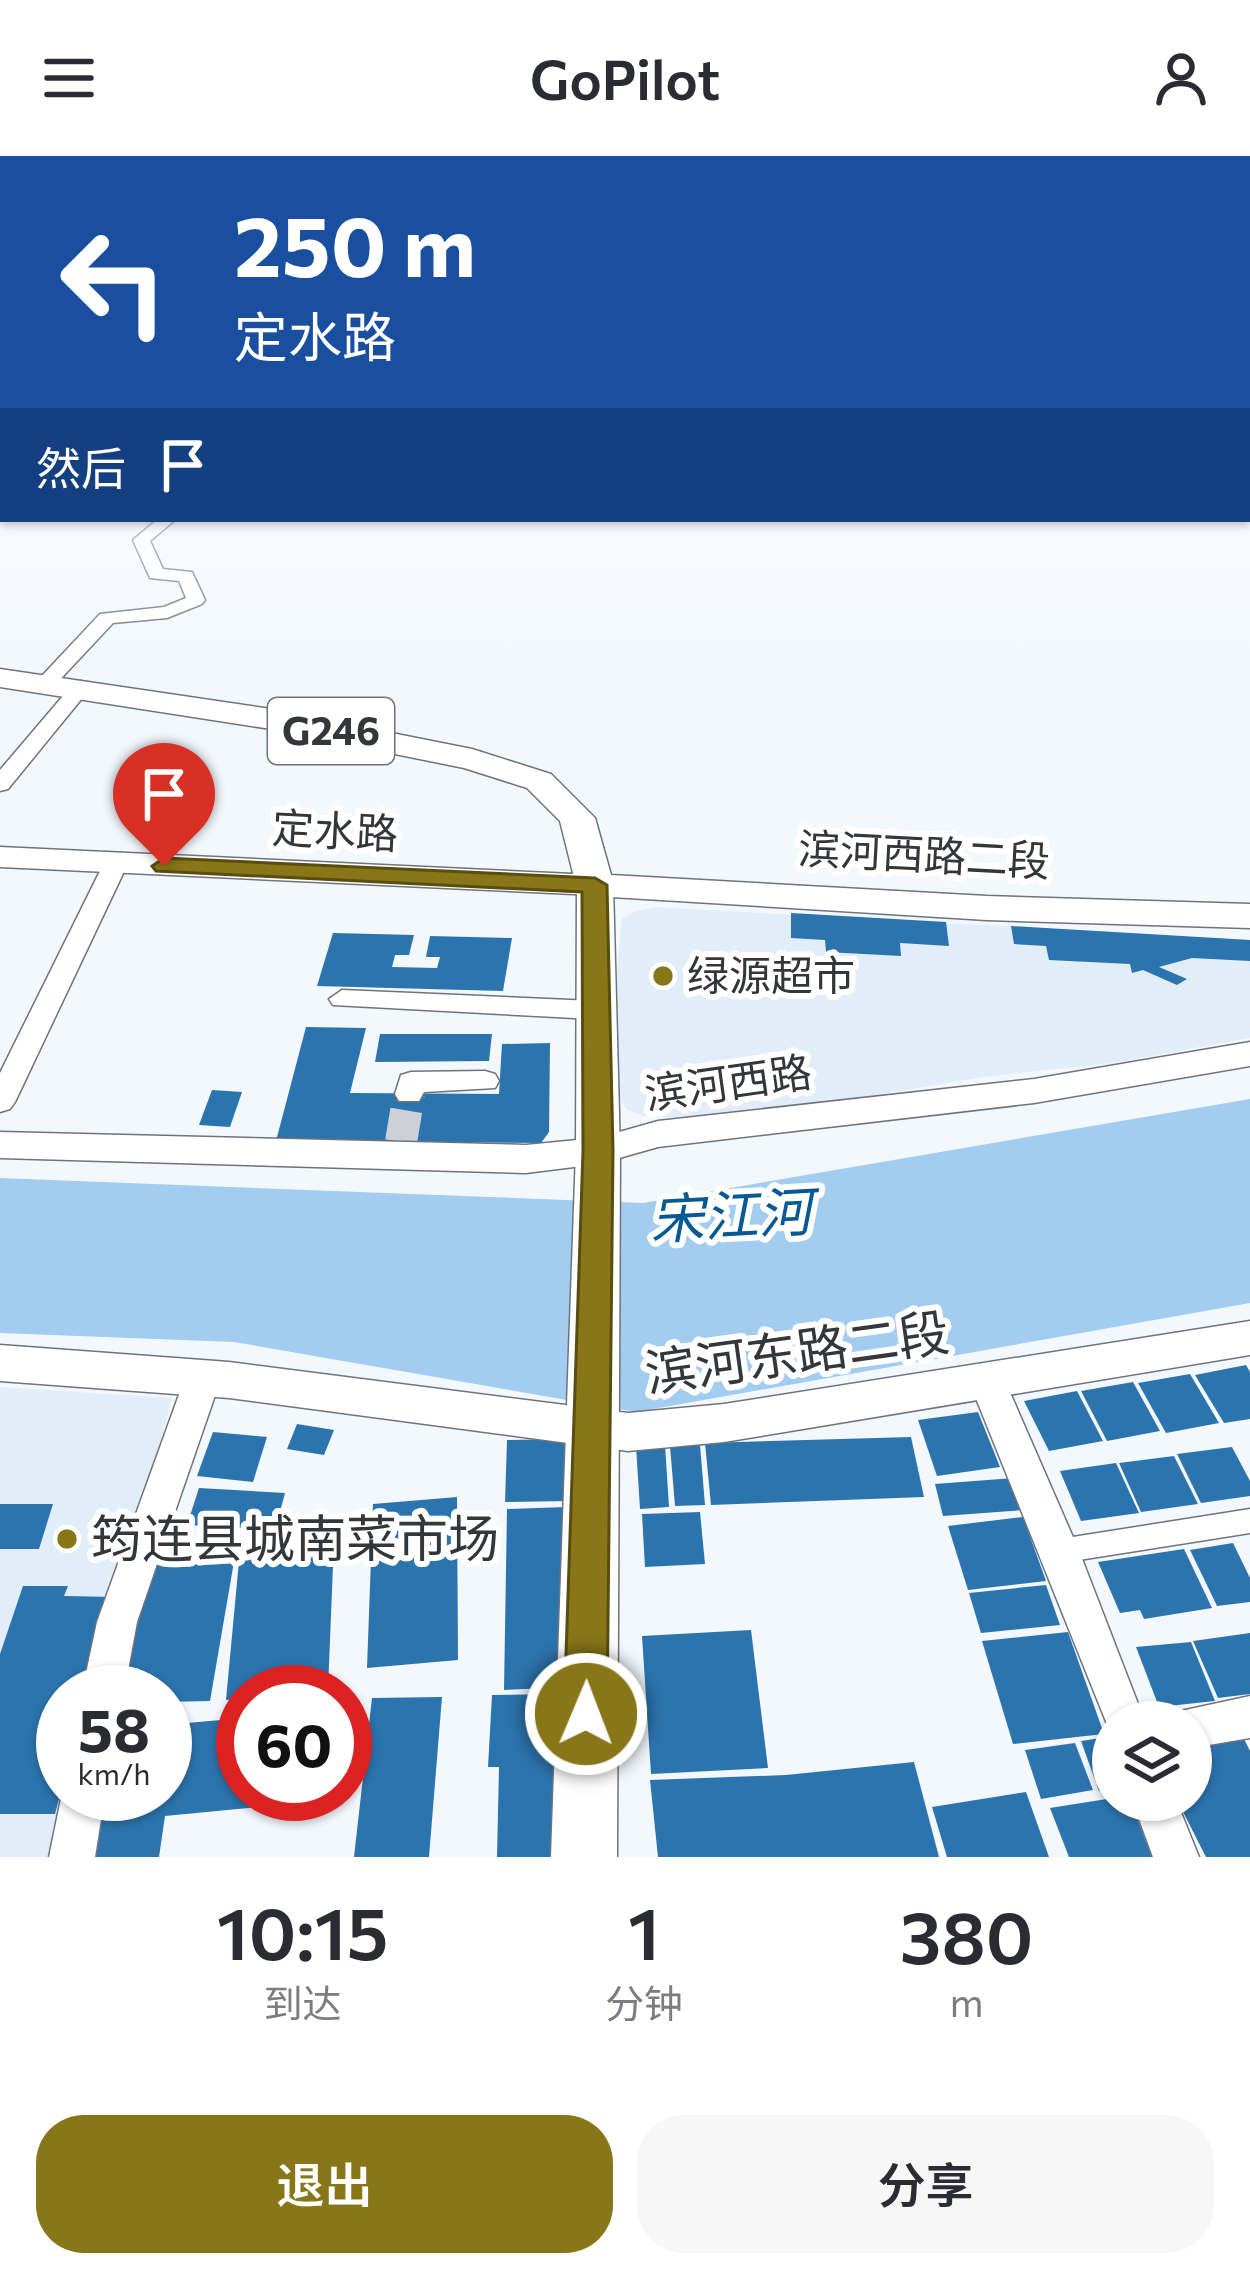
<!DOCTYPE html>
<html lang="zh">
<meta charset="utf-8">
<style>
:root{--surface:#fff;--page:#f7f7f7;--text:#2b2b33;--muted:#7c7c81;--accent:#897619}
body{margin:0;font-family:Commissioner,"Noto Sans SC",sans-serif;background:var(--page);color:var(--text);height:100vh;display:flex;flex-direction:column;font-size:45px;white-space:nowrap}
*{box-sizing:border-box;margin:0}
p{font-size:39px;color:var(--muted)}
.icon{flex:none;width:66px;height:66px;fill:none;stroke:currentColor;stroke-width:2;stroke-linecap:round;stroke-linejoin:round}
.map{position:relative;height:1701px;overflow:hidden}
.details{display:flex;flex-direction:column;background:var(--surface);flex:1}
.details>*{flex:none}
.top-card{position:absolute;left:0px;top:0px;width:1251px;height:366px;box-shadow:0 3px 9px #0004;background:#1a4fa0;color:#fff;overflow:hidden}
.fabs{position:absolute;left:1092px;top:1545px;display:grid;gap:24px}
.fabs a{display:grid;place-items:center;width:120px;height:120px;border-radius:50%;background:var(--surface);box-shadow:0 3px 9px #0004;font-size:60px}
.speed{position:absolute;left:36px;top:1509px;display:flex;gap:24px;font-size:60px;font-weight:700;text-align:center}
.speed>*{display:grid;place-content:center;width:156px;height:156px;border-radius:50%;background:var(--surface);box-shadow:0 3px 9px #0004;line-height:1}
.speed small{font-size:30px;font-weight:400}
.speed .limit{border:18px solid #d22;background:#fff;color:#111}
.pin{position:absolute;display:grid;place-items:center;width:102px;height:102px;color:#fff;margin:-123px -51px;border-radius:50% 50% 50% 0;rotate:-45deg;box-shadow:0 0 12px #0007}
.pin .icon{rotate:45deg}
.me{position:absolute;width:132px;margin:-66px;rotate:1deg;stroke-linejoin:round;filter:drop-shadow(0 0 9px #0008)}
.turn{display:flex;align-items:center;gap:42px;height:252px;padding:0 36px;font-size:54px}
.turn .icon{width:156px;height:156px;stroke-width:2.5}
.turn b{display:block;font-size:84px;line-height:102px}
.then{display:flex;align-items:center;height:114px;padding:0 36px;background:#0003;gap:24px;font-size:45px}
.eta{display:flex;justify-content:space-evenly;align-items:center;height:204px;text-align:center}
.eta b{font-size:72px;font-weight:600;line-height:84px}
.action{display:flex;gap:24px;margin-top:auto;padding:24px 36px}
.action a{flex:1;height:138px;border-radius:48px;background:var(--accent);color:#fff;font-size:48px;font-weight:600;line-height:138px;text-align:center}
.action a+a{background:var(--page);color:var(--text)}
header{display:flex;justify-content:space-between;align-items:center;height:156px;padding:0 36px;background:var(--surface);font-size:54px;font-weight:600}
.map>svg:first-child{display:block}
</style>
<header><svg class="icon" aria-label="menu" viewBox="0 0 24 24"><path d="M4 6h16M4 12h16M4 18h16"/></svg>GoPilot<svg class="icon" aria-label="person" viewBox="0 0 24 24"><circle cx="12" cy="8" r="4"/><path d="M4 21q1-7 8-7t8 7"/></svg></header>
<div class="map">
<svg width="1250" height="1701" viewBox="0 0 1250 1701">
<rect width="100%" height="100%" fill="#f3f8fe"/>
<!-- built -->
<g fill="#e1eefa">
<polygon points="656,751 1250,784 1250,882 1113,907 984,921 796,952 687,962 642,960 626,953 619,941 614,844 622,763 636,755"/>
<polygon points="0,1231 172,1242 97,1525 63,1536 65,1701 0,1701"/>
</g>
<!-- water -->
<polygon fill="#a3ccf1" points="1250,943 1250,1147 636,1256 234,1186 0,1177 0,1022 643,1047"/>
<!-- building -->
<g fill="#2c74ae">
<polygon points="791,757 946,766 949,790 900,787 901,800 826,796 825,784 791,782"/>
<polygon points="1011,770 1250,784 1250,805 1192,802 1159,811 1187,823 1177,829 1143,814 1132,817 1130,808 1049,804 1046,790 1014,788"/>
<polygon points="333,777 414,779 409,799 395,799 392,811 437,812 440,801 426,801 430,780 512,782 503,835 317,830"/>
<polygon points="306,871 366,872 350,937 499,938 502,888 550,887 549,976 541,987 276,985"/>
<polygon points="380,878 492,878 489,905 375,906"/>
<polygon points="212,934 242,936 230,971 199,969"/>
<polygon points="1246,1209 1250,1216 1250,1263 1224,1267 1195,1219"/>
<polygon points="1190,1218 1219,1267 1166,1277 1138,1227"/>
<polygon points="1133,1226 1160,1275 1107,1285 1081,1235"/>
<polygon points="1077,1235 1103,1285 1049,1295 1024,1245"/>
<polygon points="978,1256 1000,1311 937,1320 918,1264"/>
<polygon points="297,1268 334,1274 324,1299 287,1293"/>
<polygon points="213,1276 267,1281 253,1326 197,1320"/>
<polygon points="911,1281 924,1341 711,1349 705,1287"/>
<polygon points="567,1283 567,1345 505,1346 507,1284"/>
<polygon points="665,1289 669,1351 640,1353 636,1290"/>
<polygon points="700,1289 705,1349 675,1350 670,1290"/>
<polygon points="1232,1291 1250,1325 1250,1340 1201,1347 1177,1298"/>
<polygon points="1174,1300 1198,1348 1141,1356 1119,1307"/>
<polygon points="1116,1307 1139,1357 1081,1365 1060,1315"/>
<polygon points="1014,1322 1023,1354 943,1360 935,1328"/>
<polygon points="199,1332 285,1337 275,1374 187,1369"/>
<polygon points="457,1341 458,1504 367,1512 373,1348"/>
<polygon points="0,1348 53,1348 39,1393 0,1393"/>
<polygon points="567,1351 570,1531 504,1534 507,1353"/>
<polygon points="700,1356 705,1408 645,1411 642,1358"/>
<polygon points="1023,1361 1046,1425 968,1434 948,1370"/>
<polygon points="334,1385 328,1533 243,1536 243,1542 226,1544 240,1394"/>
<polygon points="1233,1387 1250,1422 1250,1446 1217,1450 1190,1394"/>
<polygon points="1184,1393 1212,1452 1144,1463 1140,1454 1120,1457 1098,1406"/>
<polygon points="236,1394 210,1545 165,1546 165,1536 123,1536 153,1397"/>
<polygon points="1046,1429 1060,1469 981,1477 969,1437"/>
<polygon points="23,1430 68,1430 64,1440 115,1441 89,1536 63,1536 63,1628 55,1658 0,1658 0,1498"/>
<polygon points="751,1474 768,1612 651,1618 642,1480"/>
<polygon points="1068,1476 1104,1578 1013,1588 982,1485"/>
<polygon points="1250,1477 1250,1538 1218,1542 1193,1485"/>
<polygon points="1191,1486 1215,1545 1159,1551 1136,1491"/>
<polygon points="571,1538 571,1701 497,1701 499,1611 488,1611 492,1539"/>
<polygon points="442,1541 429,1701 354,1701 372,1542"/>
<polygon points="243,1562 243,1638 323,1638 323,1645 165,1660 159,1701 96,1701 106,1638 165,1638 165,1569"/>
<polygon points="1238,1571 1250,1595 1250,1701 1206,1701 1177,1644 1191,1644 1191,1580"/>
<polygon points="1107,1581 1113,1596 1113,1633 1099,1635 1081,1585"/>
<polygon points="1075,1587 1093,1634 1041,1643 1025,1594"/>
<polygon points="914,1606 939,1701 658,1701 650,1624 786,1619"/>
<polygon points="1026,1636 1049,1701 947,1701 932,1651"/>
<polygon points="1113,1642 1130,1644 1152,1701 1069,1701 1050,1652"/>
</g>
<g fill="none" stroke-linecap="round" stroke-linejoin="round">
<!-- minor-tunnel -->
<polyline stroke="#cdd1d7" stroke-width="32" stroke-dasharray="32 16" stroke-linecap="butt" points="401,986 409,938"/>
<!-- pedestrian casing -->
<g stroke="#6e747a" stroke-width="3">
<polygon id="pedestrian" points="1250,1353 1250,1377 1060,1407 1051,1404 1047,1395 1051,1386 1060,1383"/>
</g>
<!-- minor casing -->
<g stroke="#6e747a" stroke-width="3">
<g id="minor">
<polygon points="158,363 176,363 150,385 163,413 192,416 205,444 202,448 167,462 113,467 53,531 39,531 39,523 100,458 164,451 186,442 179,425 150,422 133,384"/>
<polygon points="81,525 91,531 88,535 8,633 0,635 0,614 74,527"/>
<polygon points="116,700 128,707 15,946 10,953 0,956 0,917 104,707"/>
<polygon points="342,834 593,845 607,854 593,863 333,849 329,843"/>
<polygon points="485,915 495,918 499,925 495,932 424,936 419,945 399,945 395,938 401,919 411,916"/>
<polygon points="203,1207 215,1211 221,1222 137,1466 124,1536 82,1536 97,1466 185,1222 191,1211"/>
<polygon points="987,1210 999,1214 1005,1225 1079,1395 1145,1566 1113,1566 1113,1583 969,1225 975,1214"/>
<polygon points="1250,1540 1250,1582 1191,1592 1191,1566 1172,1566 1176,1556"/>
<polygon points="63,1633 63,1638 105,1638 95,1701 49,1701"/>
<polygon points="1132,1644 1176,1644 1199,1701 1153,1701"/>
</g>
</g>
<!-- tertiary casing -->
<g stroke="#6e747a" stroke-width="3">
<g id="tertiary">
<polygon points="1250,886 1250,910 1034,947 658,991 598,1008 526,1017 0,1002 0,976 526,989 598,982 658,965 1034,923"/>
<polygon points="1250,1165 1250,1199 724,1286 628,1295 229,1242 0,1225 0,1189 229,1206 628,1257 724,1248"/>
</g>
</g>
<!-- secondary casing -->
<g stroke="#6e747a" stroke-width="3">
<polygon id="secondary" points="0,691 595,719 611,729 595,739 0,711"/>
</g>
<!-- primary casing -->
<g stroke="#6e747a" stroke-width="3">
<polygon id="primary" points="595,718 607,722 613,729 620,995 617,1701 551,1701 576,995 577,729 583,722"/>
</g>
<!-- trunk casing -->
<g stroke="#6e747a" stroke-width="3">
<polygon id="trunk" points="0,513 271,553 472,593 551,618 595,662 611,719 987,740 1250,748 1250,772 987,764 595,740 582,737 576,729 560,665 527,632 464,612 271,573 0,531"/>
</g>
<!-- pedestrian -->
<use href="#pedestrian" fill="#fff" fill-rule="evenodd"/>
<!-- minor -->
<use href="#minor" fill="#fff" fill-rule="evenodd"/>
<!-- tertiary -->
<use href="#tertiary" fill="#fff" fill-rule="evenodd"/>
<!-- secondary -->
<use href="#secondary" fill="#fff" fill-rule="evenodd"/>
<!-- primary -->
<use href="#primary" fill="#fff" fill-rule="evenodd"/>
<!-- trunk -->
<use href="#trunk" fill="#fff" fill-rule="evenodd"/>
</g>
<!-- sky -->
<linearGradient id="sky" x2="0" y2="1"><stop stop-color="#8cbeec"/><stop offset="0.53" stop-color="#fafcff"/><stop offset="1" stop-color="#fafcff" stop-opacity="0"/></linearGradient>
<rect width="1250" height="509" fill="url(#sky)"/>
<!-- route -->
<polygon fill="#897619" stroke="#594d10" stroke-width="3" points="164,702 595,722 607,729 613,995 607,1558 601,1573 586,1579 571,1573 564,1558 583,995 582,736 156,715 152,710"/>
<!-- markers -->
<g fill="#897619" stroke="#fff" stroke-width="4.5">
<circle cx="663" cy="820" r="12"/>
<circle cx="67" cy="1383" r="12"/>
</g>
<g text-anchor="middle" stroke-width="12" stroke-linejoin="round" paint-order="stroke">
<!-- shield labels -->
<rect fill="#fff" stroke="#717374" stroke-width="3" x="268" y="542" width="126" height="66" rx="9"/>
<g font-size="39" font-weight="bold" fill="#343739">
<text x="331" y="589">G246</text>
</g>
<!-- street labels -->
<g font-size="42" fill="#343739" stroke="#fff">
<text transform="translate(335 675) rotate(3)" y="15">定水路</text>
<text transform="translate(924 699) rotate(3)" y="15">滨河西路二段</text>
<text transform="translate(728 927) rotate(-8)" y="15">滨河西路</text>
</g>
<!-- poi labels -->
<g font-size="42" fill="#343739" stroke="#fff" text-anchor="start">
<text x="687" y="835">绿源超市</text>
</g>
<!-- near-street labels -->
<g font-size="51" fill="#343739" stroke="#fff">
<text transform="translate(797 1197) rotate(-8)" y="18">滨河东路二段</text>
</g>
<!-- near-poi labels -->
<g font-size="51" fill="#343739" stroke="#fff" text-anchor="start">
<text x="91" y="1401">筠连县城南菜市场</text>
</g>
<!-- near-water labels -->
<g font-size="54" font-style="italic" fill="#065a93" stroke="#fff">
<text transform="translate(731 1060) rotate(-3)" y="19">宋江河</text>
</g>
</g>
</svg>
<div class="fabs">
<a><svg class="icon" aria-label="layers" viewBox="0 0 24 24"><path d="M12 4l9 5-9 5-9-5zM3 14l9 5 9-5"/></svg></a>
</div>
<div class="speed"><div>58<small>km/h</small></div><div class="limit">60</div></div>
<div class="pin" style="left:164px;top:710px;background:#d93025"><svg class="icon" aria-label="arrive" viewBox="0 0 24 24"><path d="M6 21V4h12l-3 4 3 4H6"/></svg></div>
<svg class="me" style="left:586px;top:1558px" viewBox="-20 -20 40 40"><circle r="17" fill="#897619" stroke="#fff" stroke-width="3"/><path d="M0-11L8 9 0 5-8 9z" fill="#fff"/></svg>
<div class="top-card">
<div class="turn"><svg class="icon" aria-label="left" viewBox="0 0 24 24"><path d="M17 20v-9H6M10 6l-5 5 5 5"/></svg><div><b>250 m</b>定水路</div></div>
<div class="then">然后<svg class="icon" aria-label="arrive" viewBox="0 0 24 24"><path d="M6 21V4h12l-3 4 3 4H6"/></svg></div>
</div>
</div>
<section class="details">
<div class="eta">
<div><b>10:15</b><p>到达</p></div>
<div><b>1</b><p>分钟</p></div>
<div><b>380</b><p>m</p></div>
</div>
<div class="action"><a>退出</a><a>分享</a></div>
</section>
